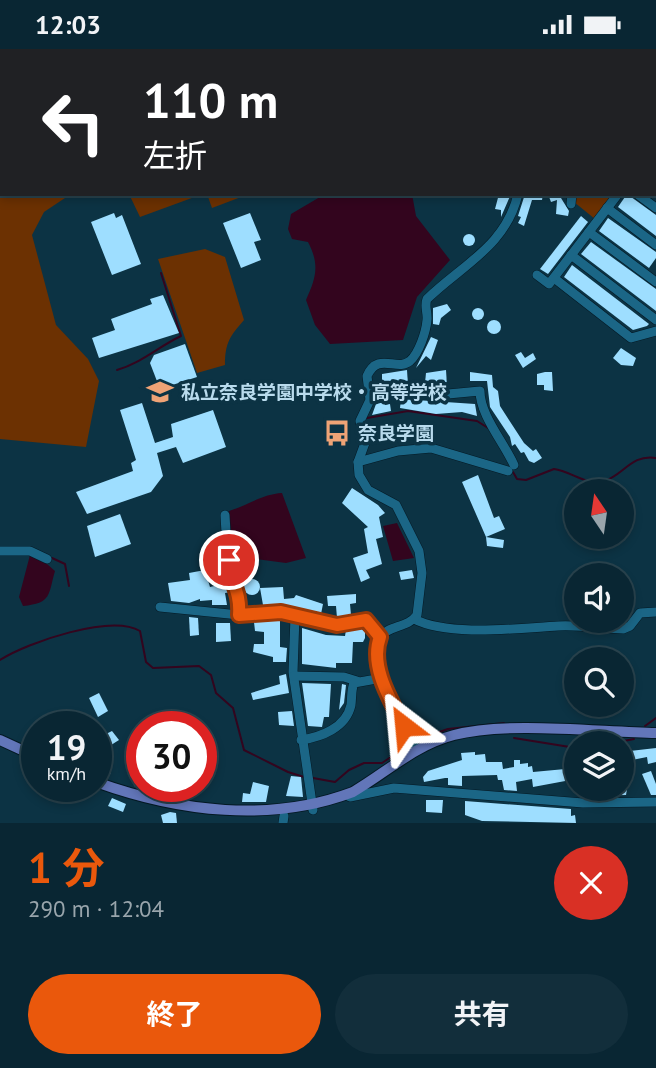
<!DOCTYPE html>
<html lang="ja">
<meta charset="utf-8">
<style>
:root{--surface:#092633;--page:#122e3b;--text:#f1f3f6;--muted:#99a5ac;--line:#29434e;--accent:#ea580c}
body{margin:0;font-family:"PT Sans","Noto Sans JP",sans-serif;background:var(--page);color:var(--text);height:100vh;display:flex;flex-direction:column;font-size:26px;white-space:nowrap}
*{box-sizing:border-box;margin:0}
p{font-size:23px;color:var(--muted)}
.icon{flex:none;width:38px;height:38px;fill:none;stroke:currentColor;stroke-width:2;stroke-linecap:round;stroke-linejoin:round}
.map{position:relative;height:774px;overflow:hidden}
.side{display:flex;flex-direction:column;background:var(--surface);flex:1}
.side>*{flex:none}
.banner{position:absolute;left:0px;top:0px;width:656px;height:147px;box-shadow:0 4px 10px #0003,0 0 0 2px var(--line);background:#202124;color:#fff;overflow:hidden}
.needle{width:46px;rotate:347deg}
.tools{position:absolute;left:564px;top:430px;display:grid;gap:14px}
.tools a{display:grid;place-items:center;width:70px;height:70px;border-radius:50%;background:var(--surface);box-shadow:0 4px 10px #0003,0 0 0 2px var(--line);font-size:35px}
.speed{position:absolute;left:21px;top:662px;display:flex;gap:14px;font-size:35px;font-weight:700;text-align:center}
.speed>*{display:grid;place-content:center;width:91px;height:91px;border-radius:50%;background:var(--surface);box-shadow:0 4px 10px #0003,0 0 0 2px var(--line);line-height:1}
.speed small{font-size:18px;font-weight:400}
.speed .limit{border:10px solid #d22;background:#fff;color:#111}
.pin{position:absolute;display:grid;place-items:center;width:60px;height:60px;color:#fff;margin:-30px;border:4px solid #fff;border-radius:50%;box-shadow:0 2px 7px #0007}
.me{position:absolute;width:77px;margin:-38px;rotate:331deg;stroke-linejoin:round;filter:drop-shadow(0 0 5px #0008)}
.turn{display:flex;align-items:center;gap:24px;height:147px;padding:0 28px;font-size:32px}
.turn .icon{width:91px;height:91px;stroke-width:2.5}
.turn b{display:block;font-size:49px;line-height:60px}
.round{display:grid;place-items:center;flex:none;width:74px;height:74px;border-radius:37px;background:var(--page)}
.headline{display:flex;align-items:center;justify-content:space-between;height:119px;padding:0 28px}
h1{font-size:42px;font-weight:700;line-height:52px;color:var(--accent)}
.button{display:flex;gap:14px;margin-top:auto;padding:14px 28px}
.button a{flex:1;height:80px;border-radius:42px;background:var(--accent);color:#fff;font-size:28px;font-weight:700;line-height:80px;text-align:center}
.button a+a{background:var(--page);color:var(--text)}
.status{display:flex;justify-content:space-between;align-items:center;height:49px;padding:0 35px;background:var(--surface);direction:ltr}
.status svg{height:19px;fill:currentColor}
.map>svg:first-child{display:block}
</style>
<div class="status"><b>12:03</b><svg viewBox="0 0 49 12"><path d="M0 12V9h3v3zM5 12V6h3v6zM10 12V3h3v9zM15 12V0h3v12zM26 1h20v11H26zM47 4h2v5h-2z"/></svg></div>
<div class="map">
<svg width="656" height="774" viewBox="0 0 656 774">
<rect width="100%" height="100%" fill="#0c3344"/>
<!-- green -->
<g fill="#6c3102">
<polygon points="0,0 320,0 2,2 2,145 71,145 44,163 32,186 56,276 88,310 99,332 86,398 0,390"/>
<polygon points="129,145 200,145 200,146 140,168"/>
<polygon points="207,145 249,145 212,159"/>
<polygon points="576,145 613,145 595,170 574,153"/>
<path d="M205 200 225 208 244 271C230 287 225 294 225 316L197 324 158 210Z"/>
</g>
<!-- water -->
<g fill="#33051e">
<path d="M325 145H412L416 167 450 211 417 248 403 291 330 295 315 276 306 251C316 229 320 216 308 193L292 190 288 180 291 165Z"/>
<path d="M282 444 306 509 286 514 233 507 229 462C248 456 263 445 282 444Z"/>
<polygon points="397,474 414,509 393,512 383,477"/>
<path d="M30 506 39 508 55 522C48 546 52 554 23 557L19 548Z"/>
</g>
<g fill="none" stroke-linecap="round" stroke-linejoin="round">
<!-- stream -->
<g stroke="#33051e" stroke-width="2">
<path d="M117 321C141 314 158 298 181 287L161 224"/>
<polyline points="367,369 408,362 477,372 488,379"/>
<path d="M513 423 517 430 526 431 554 420C570 422 586 436 602 433 624 427 630 405 656 409"/>
<polyline points="52,509 65,515 69,537"/>
<path d="M0 611C28 593 111 565 140 582L146 613 153 619 199 617 211 626 216 644 233 659 244 701 288 723 304 728"/>
<polyline points="645,677 656,669"/>
<polyline points="422,689 448,680 504,674"/>
<polyline points="514,689 576,699"/>
<polyline points="608,695 634,690"/>
<polyline points="313,729 335,733 349,721 364,714 382,714 404,699"/>
</g>
</g>
<!-- building -->
<g fill="#9edeff">
<polygon points="499,145 511,145 501,168 501,161 495,160"/>
<polygon points="525,145 543,145 542,151 532,151 524,177 518,174 521,168 518,167"/>
<polygon points="548,145 565,145 561,149 569,162 568,167 556,165 557,151 551,153"/>
<polygon points="627,145 656,166 656,187 618,158"/>
<polygon points="114,164 116,169 122,166 141,215 112,226 91,173"/>
<polygon points="250,164 261,191 254,193 261,211 241,219 223,174"/>
<polygon points="581,167 588,173 548,225 540,220"/>
<polygon points="608,169 656,203 656,209 649,219 599,182"/>
<circle cx="469" cy="191" r="6"/>
<polygon points="591,193 656,240 656,262 581,205"/>
<polygon points="572,216 649,275 647,277 633,281 564,228"/>
<polygon points="163,246 179,284 99,309 92,289 115,281 111,270 152,255 150,250"/>
<polygon points="447,255 451,261 441,269 439,276 433,275 433,259"/>
<circle cx="478" cy="265" r="6"/>
<circle cx="494" cy="278" r="7"/>
<polygon points="431,288 438,291 431,311 426,307 416,319"/>
<polygon points="185,295 197,328 160,340 150,314 154,306"/>
<polygon points="621,299 636,309 633,317 621,316 613,309"/>
<polygon points="521,303 525,309 533,304 536,310 523,319 515,306"/>
<polygon points="407,321 408,336 382,333 382,325"/>
<polygon points="446,321 447,338 425,334 426,324"/>
<polygon points="470,323 492,326 493,338 498,342 500,357 509,371 524,394 533,402 536,400 542,409 534,414 529,412 524,403 521,404 515,395 512,397 510,388 490,358 487,332 470,332"/>
<polygon points="545,323 552,323 553,342 544,341 544,336 537,336 537,325"/>
<polygon points="401,350 475,355 477,367 462,363 436,365 400,359"/>
<polygon points="384,353 385,356 390,355 391,362 372,366 376,355"/>
<polygon points="142,354 155,394 173,388 171,375 213,361 226,398 183,414 176,398 157,404 163,427 151,443 87,465 76,443 133,422 131,414 136,411 120,361"/>
<polygon points="478,426 494,469 499,467 505,480 486,488 462,433"/>
<polygon points="352,439 378,456 385,464 379,468 383,488 376,490 382,515 366,521 370,529 361,533 353,509 368,504 364,480 368,478 342,454"/>
<polygon points="120,465 131,495 95,508 87,477"/>
<polygon points="486,488 504,491 503,499 487,497"/>
<polygon points="205,521 210,538 227,534 231,543 225,544 227,556 212,556 212,551 200,552 200,550 189,554 171,552 168,534 190,531 189,524"/>
<polygon points="412,521 414,529 401,531 399,523"/>
<circle cx="252" cy="538" r="8"/>
<polygon points="283,538 284,550 294,549 296,546 323,555 321,565 282,556 246,558 263,556 260,539"/>
<polygon points="356,545 356,554 350,555 351,566 337,569 336,557 328,557 327,547"/>
<polygon points="189,568 198,569 199,586 190,587"/>
<polygon points="280,571 280,598 287,599 286,613 273,613 273,608 253,603 254,595 264,595 264,583 255,582 254,573 250,572"/>
<polygon points="216,574 230,574 231,592 216,593"/>
<polygon points="359,578 365,583 365,589 363,593 353,593 352,614 336,614 336,619 302,615 302,579 326,586 345,587 346,581"/>
<polygon points="286,625 289,644 253,651 251,644 280,635 279,627"/>
<polygon points="302,634 331,635 329,668 324,668 322,678 308,677"/>
<polygon points="342,635 346,636 344,654 339,661"/>
<polygon points="99,644 108,662 98,668 89,649"/>
<polygon points="292,662 294,677 279,676 278,663"/>
<polygon points="72,666 78,677 63,677 60,673"/>
<polygon points="112,682 119,691 100,703 96,690"/>
<polygon points="656,699 656,713 648,715 647,708 632,711 630,702"/>
<polygon points="475,703 475,706 485,705 486,713 502,713 503,720 514,718 514,711 520,711 520,715 528,714 528,718 532,717 533,723 576,719 576,730 533,738 532,730 516,733 517,742 504,741 502,731 498,731 497,726 462,727 462,737 448,736 448,729 445,729 424,733 423,728 428,722 462,711 461,704"/>
<polygon points="96,709 107,714 104,719 111,723 108,729 96,725"/>
<polygon points="142,721 142,737 195,737 195,745 165,744 134,737 133,724"/>
<polygon points="651,722 656,735 656,746 651,746 642,725"/>
<polygon points="291,727 301,728 303,748 286,747"/>
<polygon points="253,733 269,737 266,753 242,753 243,744 250,745"/>
<polygon points="585,740 627,740 626,746 586,747"/>
<polygon points="112,749 126,755 123,763 108,757"/>
<polygon points="426,751 443,751 442,764 426,763"/>
<polygon points="465,752 571,760 571,767 575,766 576,774 482,772 465,766"/>
<polygon points="170,763 176,764 177,774 163,774 161,766"/>
</g>
<g fill="none" stroke-linecap="round" stroke-linejoin="round">
<!-- minor casing -->
<g stroke="#041924" stroke-width="10">
<g id="minor">
<polyline points="524,0 525,2"/>
<polyline points="586,0 586,2"/>
<polyline points="642,0 644,2"/>
<polyline points="566,2 573,0"/>
<polyline points="632,2 633,0"/>
<polyline points="654,9 656,10"/>
<polyline points="654,34 656,32"/>
<polyline points="654,96 656,94"/>
<polyline points="637,145 656,159"/>
<polyline points="571,155 572,145"/>
<polyline points="607,159 656,196"/>
<polyline points="589,183 656,233"/>
<polyline points="571,206 656,271"/>
<polyline points="537,226 549,235 618,145"/>
<polyline points="554,229 631,289 656,282"/>
<path d="M369 342 448 345 480 342C480 366 503 392 514 416"/>
<polyline points="358,413 398,402 431,399 508,422"/>
<polyline points="225,466 228,519 240,545 239,566"/>
<polyline points="0,502 30,502 47,510"/>
<polyline points="160,558 239,566 281,563 337,576 363,570 380,588"/>
<polyline points="295,567 293,623 313,761"/>
<path d="M414 570C449 588 519 579 558 577 579 576 601 579 623 580L630 577 640 564 656 563"/>
<polyline points="294,627 344,628 357,632"/>
<path d="M301 691C321 688 346 679 351 656 352 648 351 641 354 634L382 629"/>
<path d="M417 701C405 679 364 612 380 588 389 576 408 579 417 566L422 524 419 502 396 456 368 441 359 426 358 413 365 394 360 372 370 351 367 327C378 302 397 323 410 312 419 304 426 283 427 271 428 264 424 257 427 250 462 216 506 197 518 145"/>
<polyline points="350,748 394,739 583,754 656,753"/>
<polyline points="283,774 284,767"/>
</g>
</g>
<!-- major casing -->
<g stroke="#041924" stroke-width="12">
<g id="major">
<polyline points="0,691 37,708"/>
<path d="M96 733C179 763 271 774 353 743 387 723 415 696 454 686 508 672 598 683 656 684"/>
</g>
</g>
<!-- minor -->
<use href="#minor" stroke="#1b6686" stroke-width="9"/>
<!-- major -->
<use href="#major" stroke="#6276b9" stroke-width="10"/>
</g>
<g fill="none" stroke-linecap="round" stroke-linejoin="round">
<!-- route casing -->
<g stroke="#983908" stroke-width="18">
<path id="route" d="M229 511C228 531 241 540 239 566L281 563 337 576 366 571 380 588C369 617 391 652 404 677"/>
</g>
<!-- route -->
<use href="#route" stroke="#ea580c" stroke-width="12"/>
</g>
<!-- icons -->
<defs>
<g id="school-bare" transform="scale(2.1)"><path d="M0-5L7-2L0 1L-7-2ZM-4 1L0 2.5L4 1V4Q0 6-4 4Z" fill="#efa376" stroke="#0c3344" stroke-width="2.5" paint-order="stroke"/></g>
<g id="bus-bare" transform="scale(2.1)"><path d="M-5-6H5V4H4V6H2V4H-2V6H-4V4H-5ZM-3.5-4V0h7V-4ZM-3.5 1.2v1.5H-2V1.2ZM2 1.2v1.5H3.5V1.2Z" fill="#efa376" stroke="#0c3344" stroke-width="2.5" paint-order="stroke"/></g>
</defs>
<g fill-rule="evenodd">
<use href="#school-bare" x="160" y="343"/>
<use href="#bus-bare" x="337" y="384"/>
</g>
<g text-anchor="middle" stroke-width="7" stroke-linejoin="round" paint-order="stroke">
<!-- poi labels -->
<g font-size="19" font-weight="bold" fill="#b9dbed" stroke="#0c3344" text-anchor="start">
<text x="181" y="350">私立奈良学園中学校・高等学校</text>
<text x="358" y="391">奈良学園</text>
</g>
</g>
</svg>
<div class="tools">
<a><svg class="needle" viewBox="-14 -14 28 28"><path d="M0-13l5 13h-10z" fill="#e53935"/><path d="M0 13l5-13h-10z" fill="#99a5ac"/></svg></a>
<a><svg class="icon" aria-label="sound" viewBox="0 0 24 24"><path d="M4 9h4l5-4v14l-5-4H4zM17 9q2 3 0 6"/></svg></a>
<a><svg class="icon" aria-label="search" viewBox="0 0 24 24"><circle cx="10" cy="10" r="6"/><path d="M15 15l6 6"/></svg></a>
<a><svg class="icon" aria-label="layers" viewBox="0 0 24 24"><path d="M12 4l9 5-9 5-9-5zM3 14l9 5 9-5"/></svg></a>
</div>
<div class="speed"><div>19<small>km/h</small></div><div class="limit">30</div></div>
<div class="pin" style="left:229px;top:511px;background:#d93025"><svg class="icon" aria-label="arrive" viewBox="0 0 24 24"><path d="M6 21V4h12l-3 4 3 4H6"/></svg></div>
<svg class="me" style="left:404px;top:677px" viewBox="-20 -20 40 40"><path d="M0-17L14 15 0 8-14 15z" fill="#ea580c" stroke="#fff" stroke-width="4"/></svg>
<div class="banner">
<div class="turn"><svg class="icon" aria-label="left" viewBox="0 0 24 24"><path d="M17 20v-9H6M10 6l-5 5 5 5"/></svg><div><b>110 m</b>左折</div></div>
</div>
</div>
<section class="side">
<div class="headline"><div><h1>1 分</h1><p>290 m · 12:04</p></div><a class="round" style="background:#d93025;color:#fff"><svg class="icon" aria-label="close" viewBox="0 0 24 24"><path d="M6 6l12 12M18 6L6 18"/></svg></a></div>
<div class="button"><a>終了</a><a>共有</a></div>
</section>
